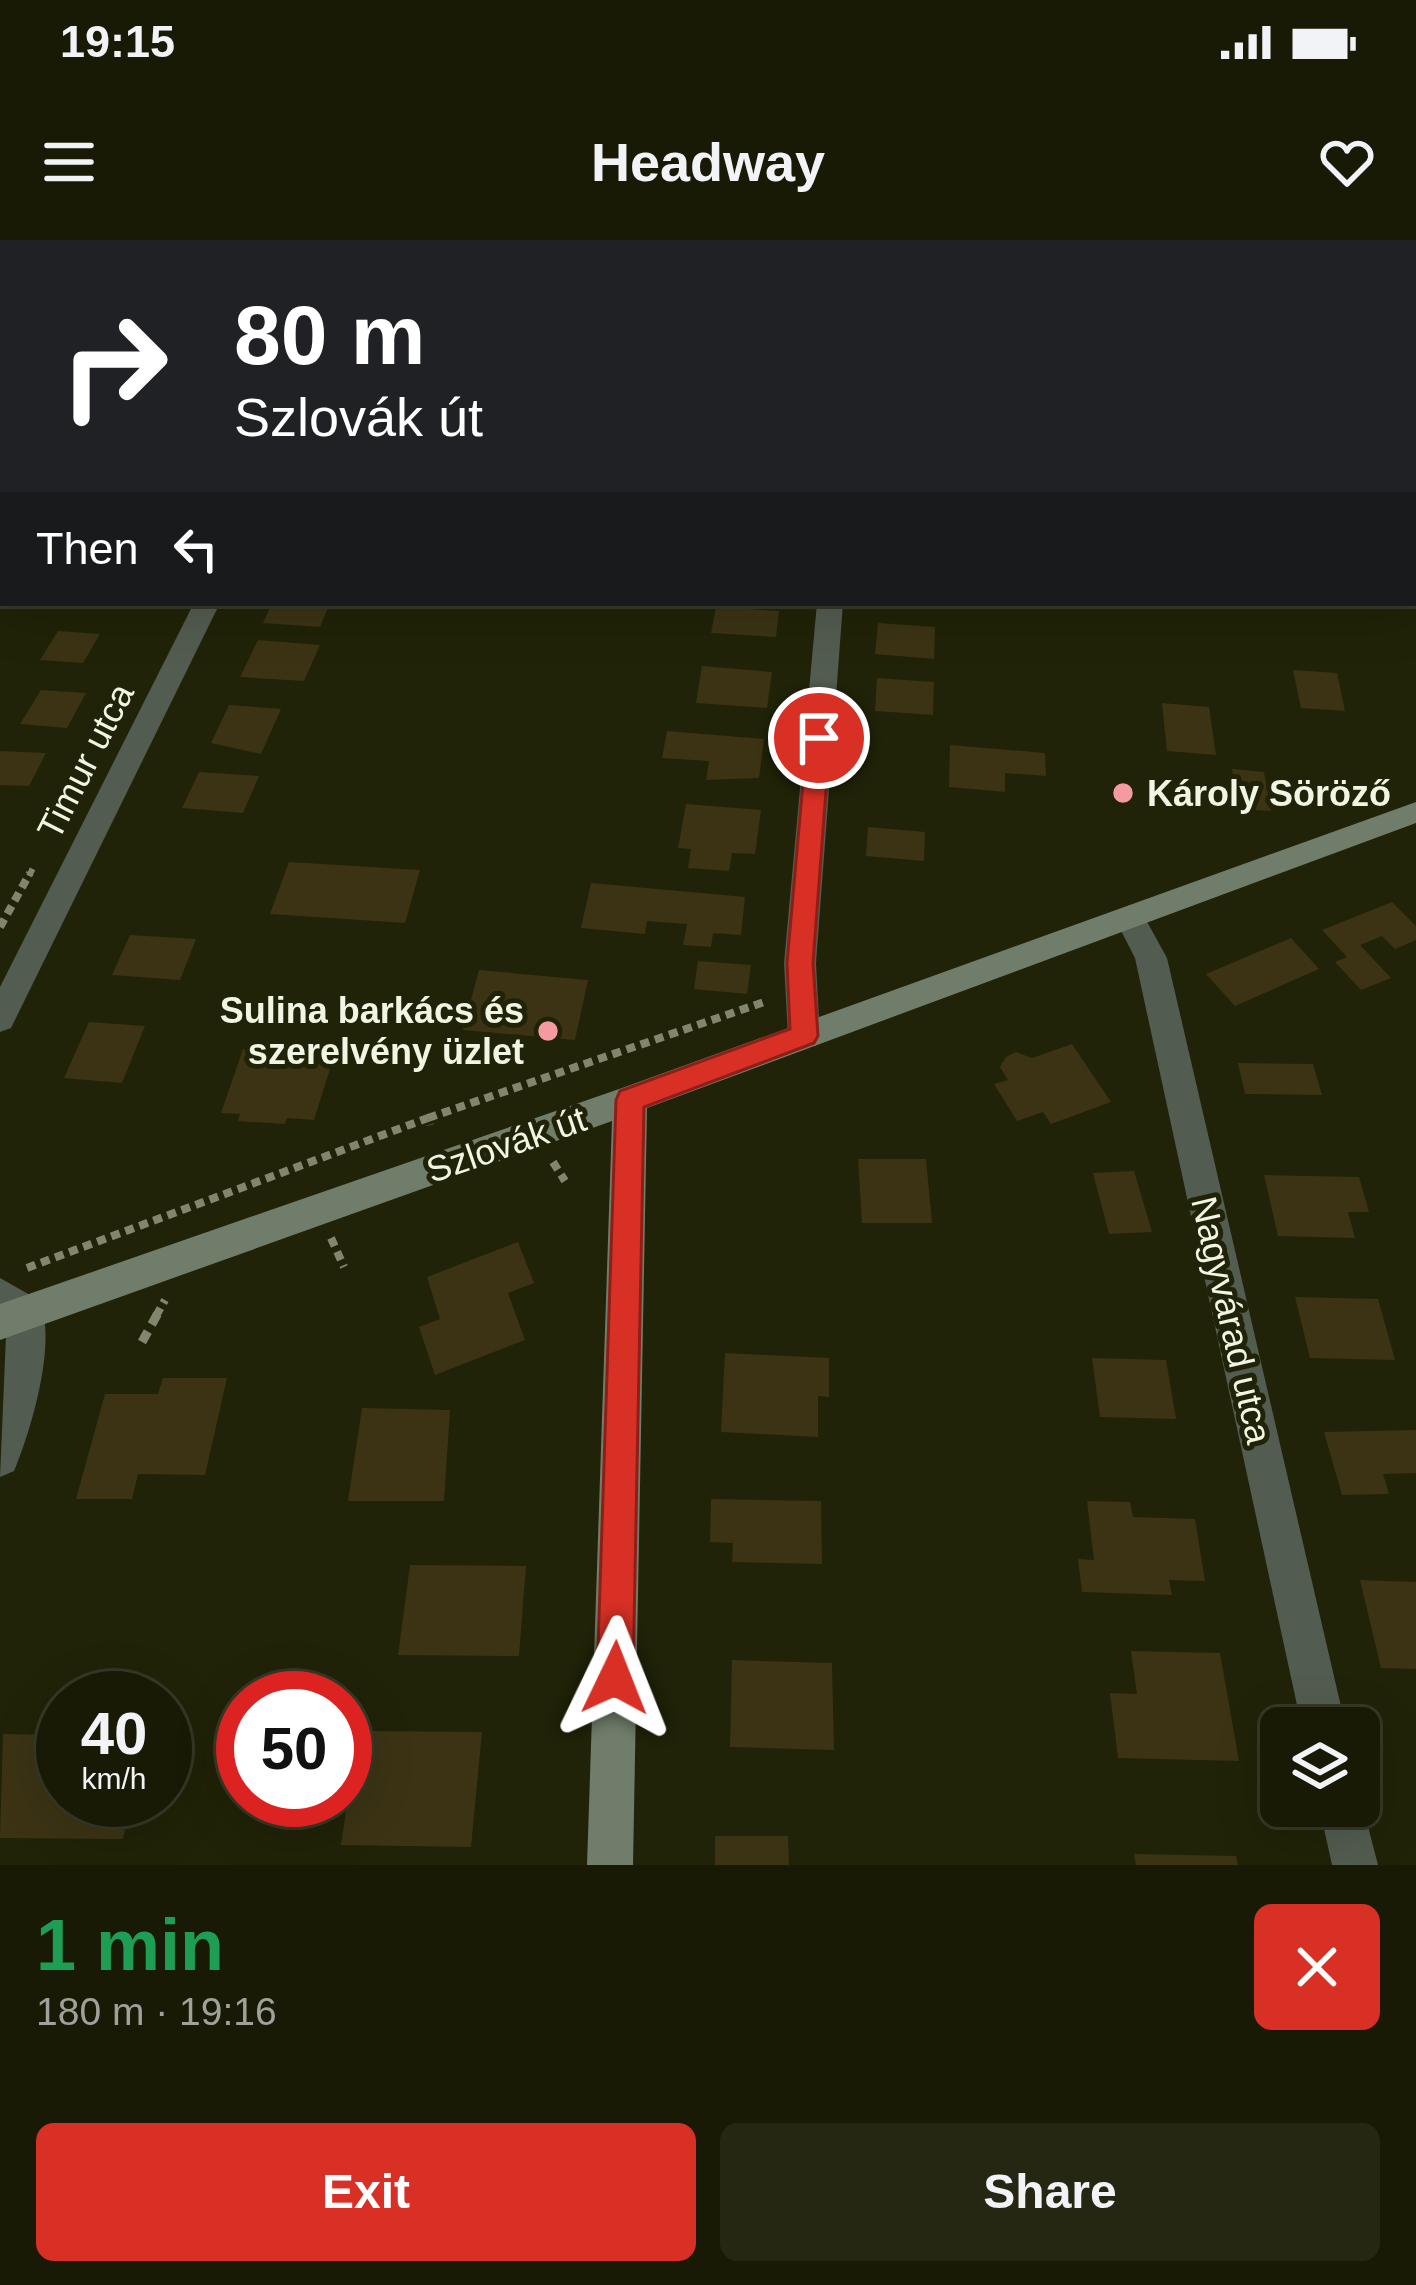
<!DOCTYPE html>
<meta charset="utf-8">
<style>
:root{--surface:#181a05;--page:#252713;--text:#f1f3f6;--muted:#9fa19a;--line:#363827;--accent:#d93025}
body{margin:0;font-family:Arial,sans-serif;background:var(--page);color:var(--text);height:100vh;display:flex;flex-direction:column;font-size:45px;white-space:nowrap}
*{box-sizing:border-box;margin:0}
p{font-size:39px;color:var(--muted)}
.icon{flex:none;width:66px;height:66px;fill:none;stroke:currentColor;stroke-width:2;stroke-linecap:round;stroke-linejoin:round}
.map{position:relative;height:1625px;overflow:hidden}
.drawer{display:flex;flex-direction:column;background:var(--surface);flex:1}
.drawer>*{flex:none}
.guide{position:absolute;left:0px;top:0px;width:1416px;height:366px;box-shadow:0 12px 48px #0002,0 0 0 3px var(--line);background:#202124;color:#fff;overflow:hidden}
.tools{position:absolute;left:1260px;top:1467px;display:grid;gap:24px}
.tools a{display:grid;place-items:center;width:120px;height:120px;border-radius:18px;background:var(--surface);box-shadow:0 12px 48px #0002,0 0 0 3px var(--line);font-size:60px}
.speed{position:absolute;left:36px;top:1431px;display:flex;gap:24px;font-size:60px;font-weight:700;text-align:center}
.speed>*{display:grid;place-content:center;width:156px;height:156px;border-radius:50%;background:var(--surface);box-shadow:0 12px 48px #0002,0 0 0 3px var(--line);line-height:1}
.speed small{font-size:30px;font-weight:400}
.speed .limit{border:18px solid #d22;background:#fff;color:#111}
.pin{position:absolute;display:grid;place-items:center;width:102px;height:102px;color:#fff;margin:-51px;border:6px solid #fff;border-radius:50%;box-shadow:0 3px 12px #0007}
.me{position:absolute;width:132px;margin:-66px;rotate:2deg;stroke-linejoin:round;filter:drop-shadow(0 0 9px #0008)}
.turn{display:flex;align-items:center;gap:42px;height:252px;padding:0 36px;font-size:54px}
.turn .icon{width:156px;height:156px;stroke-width:2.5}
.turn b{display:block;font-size:84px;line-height:102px}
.then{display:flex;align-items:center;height:114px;padding:0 36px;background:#0003;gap:24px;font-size:45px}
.round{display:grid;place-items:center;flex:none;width:126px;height:126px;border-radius:18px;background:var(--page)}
.headline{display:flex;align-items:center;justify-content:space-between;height:204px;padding:0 36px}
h1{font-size:72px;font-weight:700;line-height:90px;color:#1e9e55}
.cta{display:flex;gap:24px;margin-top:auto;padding:24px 36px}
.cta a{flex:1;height:138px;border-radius:18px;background:var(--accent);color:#fff;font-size:48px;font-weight:700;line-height:138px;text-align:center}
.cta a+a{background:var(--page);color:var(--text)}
.status{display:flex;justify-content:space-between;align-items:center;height:84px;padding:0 60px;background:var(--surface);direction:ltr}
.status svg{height:33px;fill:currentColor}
header{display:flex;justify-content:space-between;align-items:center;height:156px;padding:0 36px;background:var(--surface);font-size:54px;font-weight:700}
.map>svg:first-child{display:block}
</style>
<div class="status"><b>19:15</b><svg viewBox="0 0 49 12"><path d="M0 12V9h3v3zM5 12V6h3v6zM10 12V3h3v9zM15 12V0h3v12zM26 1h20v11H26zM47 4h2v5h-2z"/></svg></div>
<header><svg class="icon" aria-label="menu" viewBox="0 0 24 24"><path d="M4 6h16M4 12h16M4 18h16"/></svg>Headway<svg class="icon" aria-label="heart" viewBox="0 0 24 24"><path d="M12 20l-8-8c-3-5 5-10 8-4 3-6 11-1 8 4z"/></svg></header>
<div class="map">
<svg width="1416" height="1625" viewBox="0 0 1416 1625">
<rect width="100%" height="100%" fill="#202307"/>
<!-- building -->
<g fill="#3b3314">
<polygon points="272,363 330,363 320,387 263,383"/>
<polygon points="716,367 779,371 776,397 711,393"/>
<polygon points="878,383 935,387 934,419 875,414"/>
<polygon points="58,391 100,394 83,423 40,420"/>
<polygon points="258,400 320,405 304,441 240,437"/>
<polygon points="702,426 772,432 767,468 696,463"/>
<polygon points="1293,430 1337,433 1345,471 1301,468"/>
<polygon points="877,438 934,442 933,475 875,471"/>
<polygon points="41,450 86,453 67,488 20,484"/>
<polygon points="1162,463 1209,467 1216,515 1167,511"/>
<polygon points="229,465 281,469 261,514 211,503"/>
<polygon points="667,491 764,499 759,538 706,540 709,521 662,518"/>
<polygon points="950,505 1045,513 1046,536 1005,533 1005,552 949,547"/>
<polygon points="0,511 46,513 29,546 0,545"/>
<polygon points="1232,529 1264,532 1271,571 1238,569"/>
<polygon points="199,532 259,536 243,573 182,568"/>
<polygon points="686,564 761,570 755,614 732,613 729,631 688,628 691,609 678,608"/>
<polygon points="868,587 925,592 924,621 866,616"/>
<polygon points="289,622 420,630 405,683 270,674"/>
<polygon points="591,643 745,657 741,695 713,693 711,707 683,705 687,684 647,681 645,694 581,688"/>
<polygon points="1392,662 1416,686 1416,700 1395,709 1382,696 1360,705 1391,738 1361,750 1335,722 1347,717 1322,690"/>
<polygon points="130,695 196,699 180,740 112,735"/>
<polygon points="1291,698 1319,729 1235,766 1206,734"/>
<polygon points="698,721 751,725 747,754 694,749"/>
<polygon points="479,730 588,740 575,800 463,790"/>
<polygon points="89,782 145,786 122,843 64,838"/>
<polygon points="279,803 305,805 303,813 334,816 314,880 287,878 285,884 238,881 240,874 221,873 243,809 276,811"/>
<polygon points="1072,804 1111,862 1051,884 1043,872 1017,881 994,844 1008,840 1000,827 1006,817 1016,812 1032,818"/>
<polygon points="1238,823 1313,824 1322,855 1245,854"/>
<polygon points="858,919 926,919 932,983 862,983"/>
<polygon points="1134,931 1152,992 1109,994 1093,933"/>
<polygon points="1264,935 1359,937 1369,972 1348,972 1355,998 1278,996"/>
<polygon points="518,1002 534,1043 508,1053 525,1100 435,1135 419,1087 440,1079 427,1037"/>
<polygon points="1295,1057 1378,1059 1395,1120 1310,1118"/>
<polygon points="725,1113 829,1118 829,1157 818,1156 818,1197 721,1192"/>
<polygon points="1092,1118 1166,1120 1176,1179 1100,1177"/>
<polygon points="163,1138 227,1138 205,1235 138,1234 132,1259 76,1259 105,1154 158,1154"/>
<polygon points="362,1168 450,1170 444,1261 348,1261"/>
<polygon points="1416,1190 1416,1233 1383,1234 1389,1254 1342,1255 1324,1192"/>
<polygon points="711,1259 821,1261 822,1324 732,1322 733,1303 710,1302"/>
<polygon points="1087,1261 1130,1262 1133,1277 1195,1279 1205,1341 1169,1340 1172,1355 1082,1352 1078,1319 1094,1320"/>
<polygon points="410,1325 526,1326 519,1416 398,1415"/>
<polygon points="1360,1340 1416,1342 1416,1429 1381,1428"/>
<polygon points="1131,1411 1220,1413 1239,1521 1118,1518 1110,1453 1137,1454"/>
<polygon points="732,1420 832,1423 834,1510 730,1507"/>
<polygon points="358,1491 482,1492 471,1607 341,1605"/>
<polygon points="3,1494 63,1495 63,1560 131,1560 123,1599 0,1598"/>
<polygon points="715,1596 788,1596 789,1625 715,1625"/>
<polygon points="1134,1614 1236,1616 1238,1625 1136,1625"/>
</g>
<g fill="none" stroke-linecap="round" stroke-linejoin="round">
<!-- path-far2 -->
<polyline stroke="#83866f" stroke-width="6" stroke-dasharray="8 4.5" stroke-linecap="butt" points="29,636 34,626"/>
<!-- path-far1 -->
<g stroke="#83866f" stroke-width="8" stroke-dasharray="9 6" stroke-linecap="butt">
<polyline points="0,687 30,633"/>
<polyline points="428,878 767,761"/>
<polyline points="553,922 565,941"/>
<polyline points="331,998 344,1027"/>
<polyline points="27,1028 428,878 430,885"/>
<polyline points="156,1076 165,1060"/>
</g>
<!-- path -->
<polyline stroke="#83866f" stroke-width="9" stroke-dasharray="12 8" stroke-linecap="butt" points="142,1102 158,1073"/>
<!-- minor -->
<g fill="#535c50" fill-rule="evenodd">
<polygon points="82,0 102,0 80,3"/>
<rect x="847" y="0" width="20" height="3"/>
<polygon points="1303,0 1323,0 1324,3 1304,3"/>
<rect x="1413" y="48" width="3" height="12"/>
<rect x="0" y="283" width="3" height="14"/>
<polygon points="1413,301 1416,301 1416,325 1413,324"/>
<polygon points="817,363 843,363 816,723 820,796 816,806 792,806 788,796 784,723"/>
<polygon points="1129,665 1140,669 1167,718 1346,1488 1302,1488 1135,718 1114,677"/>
<path d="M26 1054 39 1060C58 1101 31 1190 14 1231L0 1237 7 1072 13 1060Z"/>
<polygon points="1359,1552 1378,1625 1332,1625 1319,1566 1359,1566"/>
</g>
<!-- tertiary -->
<g fill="#535c50" fill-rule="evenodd">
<polygon points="379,0 399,0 377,3"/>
<polygon points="194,363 220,363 11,788 0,792 0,747"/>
<polygon points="0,1038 39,1060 45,1072 39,1084 26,1090 0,1076"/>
</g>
<!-- secondary -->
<polygon fill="#707d6a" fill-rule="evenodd" points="1416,562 1416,583 647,868 633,1625 587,1625 612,881 0,1100 0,1064 622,848"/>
</g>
<!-- route -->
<polygon fill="#d93025" stroke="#8d1f18" stroke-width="3" points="819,490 830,498 813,723 818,796 814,803 644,867 633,1438 628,1451 615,1456 602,1451 597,1438 616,860 620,851 790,789 787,723 807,498"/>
<!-- markers -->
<g fill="#f49aa0" stroke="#202307" stroke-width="4.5">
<circle cx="1123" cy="553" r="12"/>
<circle cx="548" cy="791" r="12"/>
</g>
<g text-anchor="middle" stroke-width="10" stroke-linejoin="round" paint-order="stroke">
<!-- street labels -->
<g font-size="36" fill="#f1f5e3" stroke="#202307">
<text transform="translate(85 521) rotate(-63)" y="13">Timur utca</text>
<text transform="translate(506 904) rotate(-19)" y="13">Szlovák út</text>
<text transform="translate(1232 1080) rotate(77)" y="13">Nagyvárad utca</text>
</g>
<!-- poi labels -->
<g font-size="36" font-weight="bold" fill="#f1f5e3" stroke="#202307" text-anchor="start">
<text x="1147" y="566">Károly Söröző</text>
<text x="524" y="783" text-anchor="end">Sulina barkács és<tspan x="524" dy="41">szerelvény üzlet</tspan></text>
</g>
</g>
</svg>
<div class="tools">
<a><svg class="icon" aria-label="layers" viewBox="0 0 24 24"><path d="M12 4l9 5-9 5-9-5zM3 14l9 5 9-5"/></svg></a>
</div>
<div class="speed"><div>40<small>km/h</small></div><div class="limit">50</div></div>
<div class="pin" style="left:819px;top:498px;background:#d93025"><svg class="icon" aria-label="arrive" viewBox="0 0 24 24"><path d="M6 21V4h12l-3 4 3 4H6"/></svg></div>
<svg class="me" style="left:615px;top:1438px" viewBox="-20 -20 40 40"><path d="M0-17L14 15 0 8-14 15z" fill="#d93025" stroke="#fff" stroke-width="4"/></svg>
<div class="guide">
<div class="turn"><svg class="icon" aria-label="right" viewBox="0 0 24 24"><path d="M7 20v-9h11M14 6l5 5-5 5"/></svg><div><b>80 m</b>Szlovák út</div></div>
<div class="then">Then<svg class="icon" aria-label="left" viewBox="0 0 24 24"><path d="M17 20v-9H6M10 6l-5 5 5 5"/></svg></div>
</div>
</div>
<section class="drawer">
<div class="headline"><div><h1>1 min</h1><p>180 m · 19:16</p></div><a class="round" style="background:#d93025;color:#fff"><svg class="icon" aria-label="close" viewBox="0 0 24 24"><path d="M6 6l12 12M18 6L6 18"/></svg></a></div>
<div class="cta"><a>Exit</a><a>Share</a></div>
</section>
